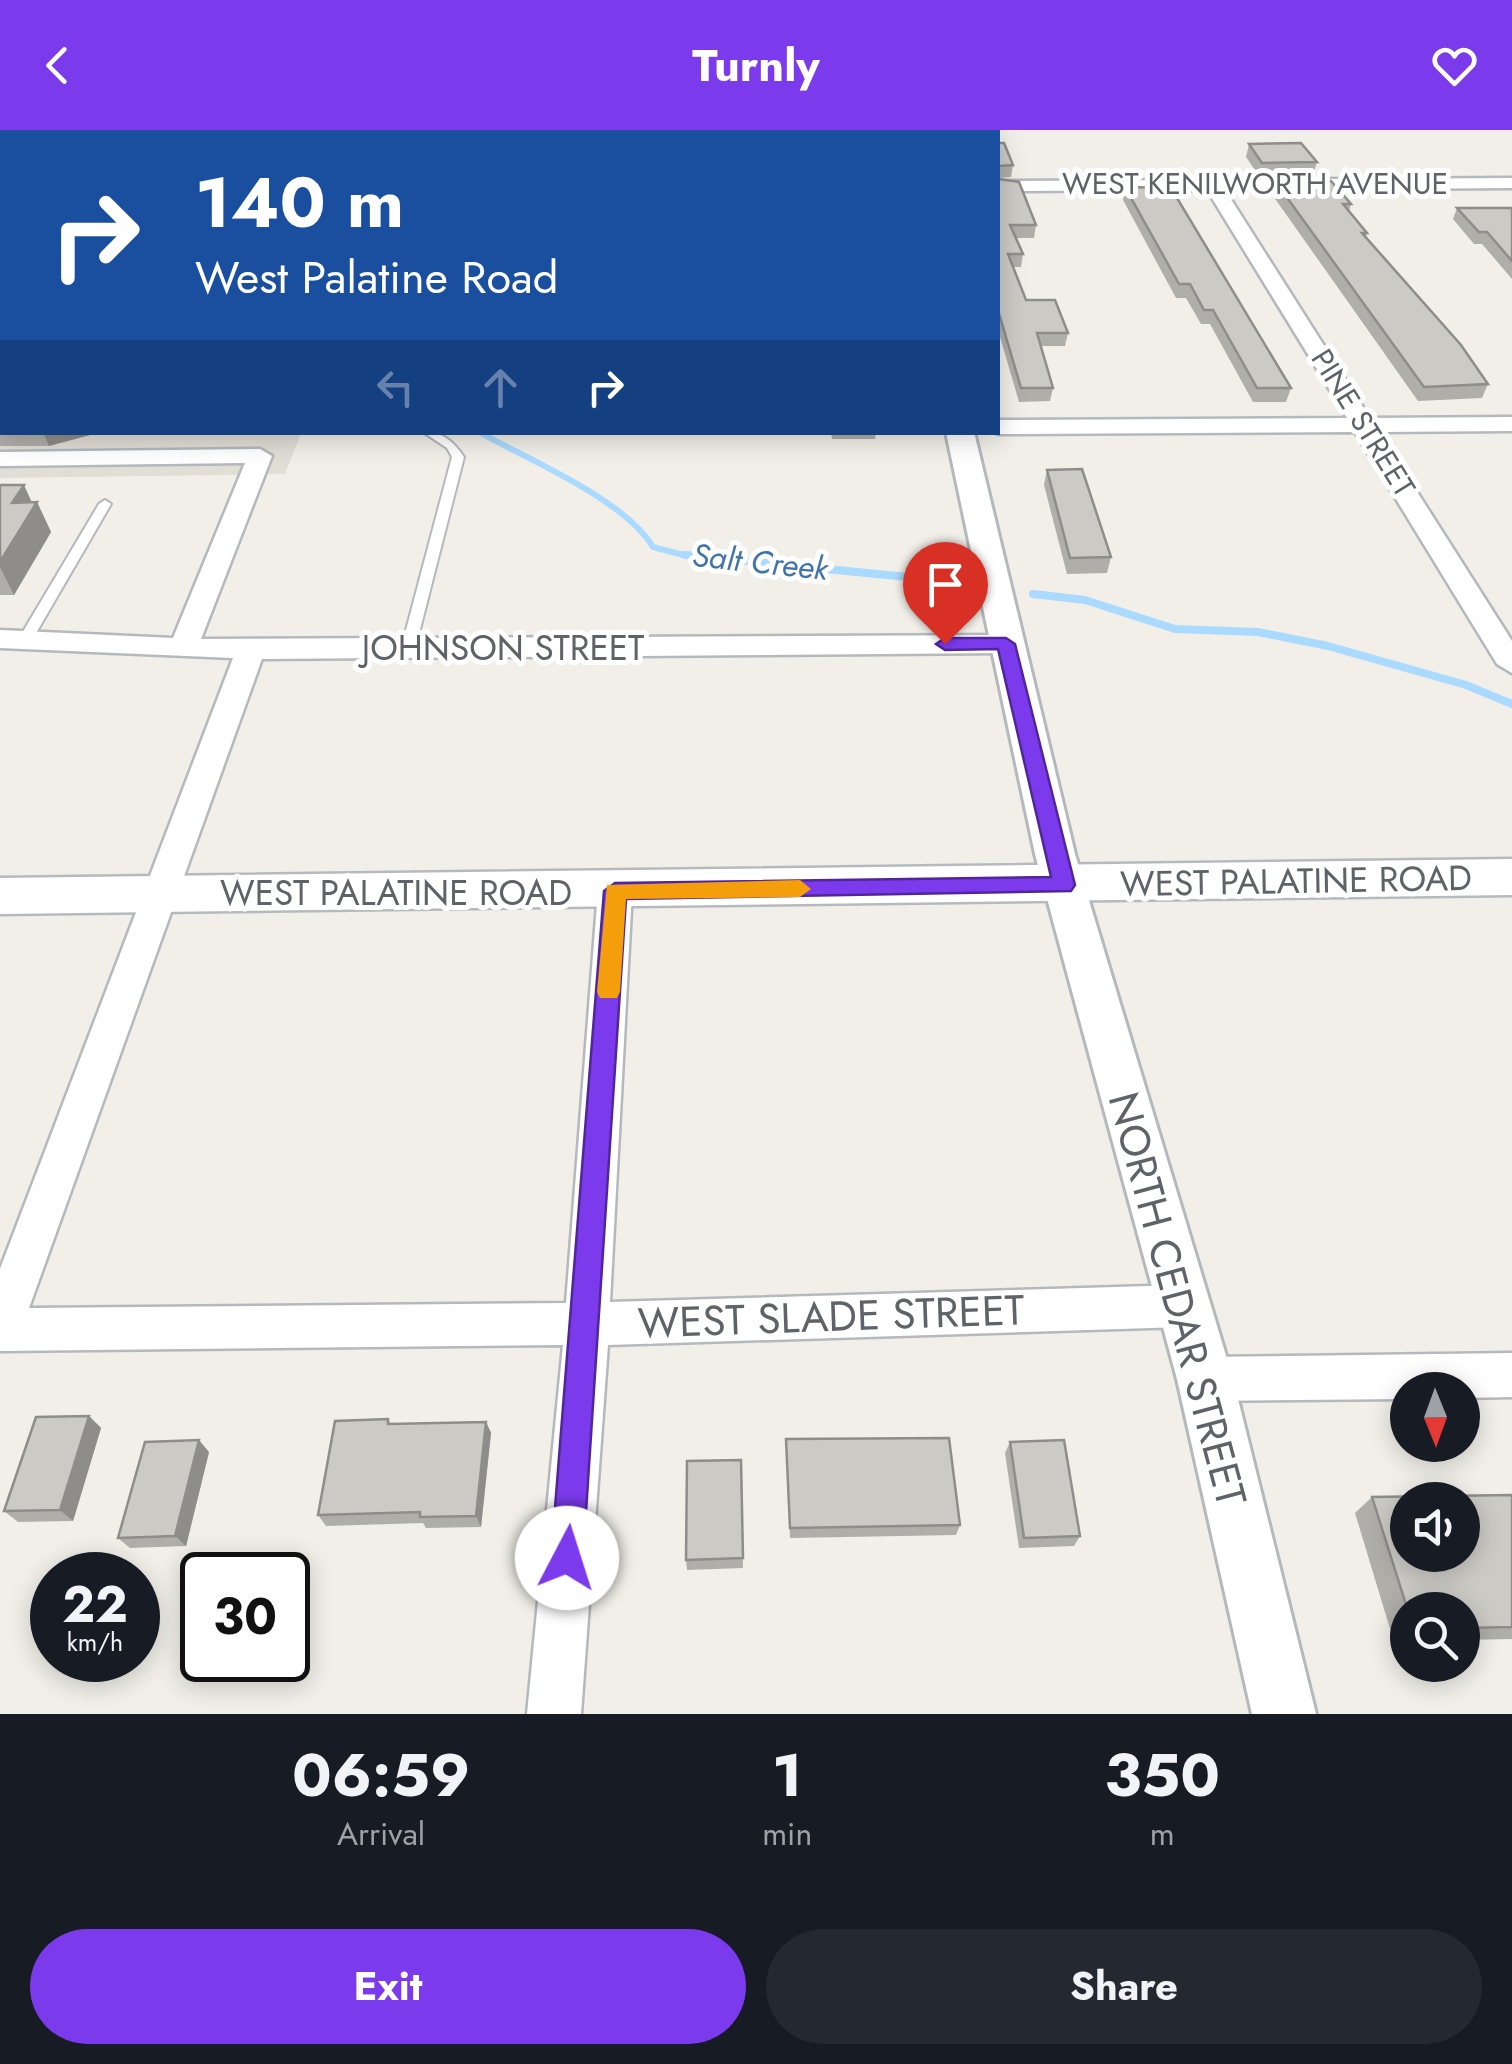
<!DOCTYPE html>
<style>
:root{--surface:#171b24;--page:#242831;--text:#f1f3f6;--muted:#9ea1a6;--accent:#7c3aed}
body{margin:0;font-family:Jost,sans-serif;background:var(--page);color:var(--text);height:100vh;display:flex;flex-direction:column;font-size:38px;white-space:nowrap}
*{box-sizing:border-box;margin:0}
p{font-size:32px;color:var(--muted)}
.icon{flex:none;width:55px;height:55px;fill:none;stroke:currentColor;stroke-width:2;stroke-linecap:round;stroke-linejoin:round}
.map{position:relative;height:1584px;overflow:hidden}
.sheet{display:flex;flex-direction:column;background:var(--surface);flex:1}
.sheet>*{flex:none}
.top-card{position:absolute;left:0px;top:0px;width:1000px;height:305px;box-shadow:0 5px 25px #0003;background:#1a4fa0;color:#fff;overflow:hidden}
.needle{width:65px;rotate:179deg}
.fabs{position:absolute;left:1390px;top:1242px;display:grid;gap:20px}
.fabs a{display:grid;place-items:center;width:90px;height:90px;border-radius:50%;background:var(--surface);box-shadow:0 5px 25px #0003;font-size:50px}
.speed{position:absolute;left:30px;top:1422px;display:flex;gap:20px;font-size:50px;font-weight:700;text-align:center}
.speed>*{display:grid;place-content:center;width:130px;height:130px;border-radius:50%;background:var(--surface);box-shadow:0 5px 25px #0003;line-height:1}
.speed small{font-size:25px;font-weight:400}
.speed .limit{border:5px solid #111;border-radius:15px;background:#fff;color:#111}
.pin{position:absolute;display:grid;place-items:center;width:85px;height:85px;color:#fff;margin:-102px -42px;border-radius:50% 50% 50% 0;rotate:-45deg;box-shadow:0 0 10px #0007}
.pin .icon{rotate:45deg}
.me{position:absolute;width:110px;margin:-55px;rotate:5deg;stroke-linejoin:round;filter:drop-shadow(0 0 8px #0008)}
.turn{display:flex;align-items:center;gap:35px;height:210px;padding:0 30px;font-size:45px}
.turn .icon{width:130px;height:130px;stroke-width:2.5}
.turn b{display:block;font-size:70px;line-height:85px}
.lanes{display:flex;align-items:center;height:95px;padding:0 30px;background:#0003;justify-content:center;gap:50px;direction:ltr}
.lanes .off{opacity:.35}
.eta{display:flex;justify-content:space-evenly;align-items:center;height:170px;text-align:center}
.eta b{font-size:60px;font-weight:700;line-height:70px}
.button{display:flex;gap:20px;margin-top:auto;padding:20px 30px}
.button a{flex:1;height:115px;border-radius:60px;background:var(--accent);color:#fff;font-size:40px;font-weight:700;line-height:115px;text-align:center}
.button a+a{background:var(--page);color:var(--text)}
header{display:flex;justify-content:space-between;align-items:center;height:130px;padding:0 30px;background:var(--accent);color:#fff;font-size:45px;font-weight:700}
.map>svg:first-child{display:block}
</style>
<header><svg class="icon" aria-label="back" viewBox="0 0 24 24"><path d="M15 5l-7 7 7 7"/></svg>Turnly<svg class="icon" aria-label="heart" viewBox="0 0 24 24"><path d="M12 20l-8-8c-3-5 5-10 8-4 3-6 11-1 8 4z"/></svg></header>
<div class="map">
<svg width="1512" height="1584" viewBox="0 0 1512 1584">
<rect width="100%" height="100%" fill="#f1efe8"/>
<!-- education -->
<polygon fill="#e1ded6" points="0,66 2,302 301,303 285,344 0,348"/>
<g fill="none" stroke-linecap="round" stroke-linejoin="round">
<!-- stream-far1 -->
<path stroke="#aadaff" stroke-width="6" d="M479 302C529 330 624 369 653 417L695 428"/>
<!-- stream -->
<g stroke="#aadaff" stroke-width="8">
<polyline points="685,425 958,452"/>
<polyline points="1033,464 1085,470 1175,499 1258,502 1328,516 1466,555 1512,574"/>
</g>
<!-- service casing -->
<g stroke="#b5b8bc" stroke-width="4">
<g id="service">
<path d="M423 302C443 302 453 311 464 327L415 519 408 523 401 519 452 327 447 318Z"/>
<polygon points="105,370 111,374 32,510 25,514 20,513 18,510 99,374"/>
</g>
</g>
<!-- minor casing -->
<g stroke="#b5b8bc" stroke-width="5">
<g id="minor">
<rect x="662" y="0" width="16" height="2"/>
<polygon points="1512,48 1512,58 1225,60 1370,288 1512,287 1512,301 1379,302 1512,511 1512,543 1497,534 1355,302 998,304 992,302 998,302 998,290 1347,288 1207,60 998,61 998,51"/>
<polygon points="260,319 272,326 201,509 1006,505 1020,514 1006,523 262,529 29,1178 566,1173 598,761 603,752 615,748 627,752 632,761 610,1172 1183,1155 1199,1161 1205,1176 1199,1191 1183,1197 608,1215 581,1584 527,1584 563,1215 0,1221 0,1139 233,528 0,518 0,500 173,508 245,333 0,336 0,322"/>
<polygon points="1512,1223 1512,1267 1462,1268 1462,1260 1408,1260 1408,1269 1205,1271 1189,1265 1182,1249 1189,1233 1205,1227"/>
</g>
</g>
<!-- tertiary casing -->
<g stroke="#b5b8bc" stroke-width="6">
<g id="tertiary">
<rect x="876" y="0" width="20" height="2"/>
<polygon points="946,302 974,302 1075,724 1233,1249 1316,1584 1252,1584 1177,1249 1035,724"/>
</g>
</g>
<!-- secondary casing -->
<g stroke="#b6babf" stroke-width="5">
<polygon id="secondary" points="1512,729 1512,765 0,784 0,748"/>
</g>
<!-- service -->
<use href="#service" fill="#fff" fill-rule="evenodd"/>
<!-- minor -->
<use href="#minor" fill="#fff" fill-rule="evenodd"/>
<!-- tertiary -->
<use href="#tertiary" fill="#fff" fill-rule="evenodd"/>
<!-- secondary -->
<use href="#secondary" fill="#fff" fill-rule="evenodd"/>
</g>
<!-- wall -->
<g fill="#afaea9">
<polygon points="998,13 1013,35 1011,47 998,48"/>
<polygon points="1249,14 1317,32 1313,45 1259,46 1246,27"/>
<polygon points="998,49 1036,95 1034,108 1015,108 1023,124 1021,137 1013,137 1026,170 1068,203 1065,216 1041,216 1053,258 1050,271 1019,272 998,200"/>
<polygon points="1275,51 1351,74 1349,81 1367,103 1366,108 1488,254 1482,268 1418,271 1271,63"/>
<polygon points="1125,57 1291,258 1286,272 1253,272 1210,194 1201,194 1186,168 1176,168 1123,70"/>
<polygon points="1457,78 1512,78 1512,149 1482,114 1474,114 1453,89"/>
<polygon points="0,224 2,224 2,302 101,302 49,316 0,316"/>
<polygon points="831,302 876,302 875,309 832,309"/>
<polygon points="1047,340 1111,427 1107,443 1067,444 1044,355"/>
<polygon points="0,355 32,372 37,372 51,402 14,465 0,465"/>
<polygon points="89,1286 101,1298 73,1391 18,1392 4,1381"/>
<polygon points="388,1289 391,1294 486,1292 491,1303 481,1397 426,1398 423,1393 326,1396 318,1385"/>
<polygon points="786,1309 960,1395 956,1405 790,1408"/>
<polygon points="1010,1312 1080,1406 1074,1416 1019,1418 1005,1323"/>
<polygon points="209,1322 186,1416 130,1418 118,1408"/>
<polygon points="741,1330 743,1438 687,1440 686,1430"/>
<polygon points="1512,1365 1512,1509 1462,1510 1462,1480 1408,1480 1408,1511 1394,1512 1355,1383 1372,1367"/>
</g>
<!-- shaded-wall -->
<g fill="#8f8d8a">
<polygon points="43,302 101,302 49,316"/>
<polygon points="24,355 34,377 37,372 51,402 14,465 0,437 0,432 12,373"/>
<polygon points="89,1286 101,1298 73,1391 60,1380"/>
<polygon points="486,1292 491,1303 481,1397 476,1386"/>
<polygon points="199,1310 209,1322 186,1416 175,1406"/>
</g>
<!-- building -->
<g fill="#cccac5" stroke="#8f8d8a" stroke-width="2.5" fill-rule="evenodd">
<polygon points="277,0 406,0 404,2 276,2"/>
<rect x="595" y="0" width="32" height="2"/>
<rect x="707" y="0" width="28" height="2"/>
<polygon points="998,13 1004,13 1013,35 998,36"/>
<polygon points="1301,13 1317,32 1262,33 1249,14"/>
<polygon points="998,49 1019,52 1036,95 1010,95 1023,124 1008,124 1026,170 1055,170 1068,203 1037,203 1053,258 1021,258 998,180"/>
<polygon points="1275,51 1331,51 1351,74 1343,74 1367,103 1362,103 1461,215 1488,254 1424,257"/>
<polygon points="1125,57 1171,58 1291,258 1257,258 1213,180 1204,180 1190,154 1179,154"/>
<polygon points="1457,78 1512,78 1512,131 1487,102 1479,102"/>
<rect x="0" y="224" width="2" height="70"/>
<polygon points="1082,339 1111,427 1070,428 1047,340"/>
<polygon points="0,355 24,355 12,373 37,372 0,432"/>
<polygon points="89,1286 60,1380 4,1381 36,1287"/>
<polygon points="388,1289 388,1294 486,1292 476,1386 420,1387 420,1382 318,1385 335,1291"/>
<polygon points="949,1308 960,1395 790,1398 786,1309"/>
<polygon points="199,1310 175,1406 118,1408 145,1312"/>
<polygon points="1064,1310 1080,1406 1024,1408 1010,1312"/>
<polygon points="741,1330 743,1428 686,1430 687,1331"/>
<path d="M1512 1365V1497L1462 1498V1480L1408 1481 1372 1367ZM1408 1370H1462V1425H1408Z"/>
</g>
<!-- route -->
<polygon fill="#7c3aed" stroke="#51269a" stroke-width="2.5" points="1006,508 1015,514 1075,755 1071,761 626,769 583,1428 578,1439 567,1444 556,1439 551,1428 604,761 615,753 1051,747 998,519 945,520 936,514 945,508"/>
<!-- slow -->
<polygon fill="#f59e0b" points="800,750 811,759 800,767 626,769 620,862 617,868 600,868 597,862 607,755"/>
<g text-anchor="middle" stroke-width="10" stroke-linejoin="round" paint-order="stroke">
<!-- far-street labels -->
<g font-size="30" fill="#5f6368" stroke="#fff">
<text x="1255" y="64">WEST KENILWORTH AVENUE</text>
<text transform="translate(1363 293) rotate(58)" y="10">PINE STREET</text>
</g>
<!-- far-water labels -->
<g font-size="32" font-style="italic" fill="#4174aa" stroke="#fff">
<text transform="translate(760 432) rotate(6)" y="11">Salt Creek</text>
</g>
<!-- street labels -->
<g font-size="35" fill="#5f6368" stroke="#fff">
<text x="503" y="530">JOHNSON STREET</text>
<text transform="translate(1296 751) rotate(-1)" y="12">WEST PALATINE ROAD</text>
<text x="396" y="775">WEST PALATINE ROAD</text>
</g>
<!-- near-street labels -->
<g font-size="42" fill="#5f6368" stroke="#fff">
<text transform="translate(1178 1169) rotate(75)" y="15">NORTH CEDAR STREET</text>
<text transform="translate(831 1186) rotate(-2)" y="15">WEST SLADE STREET</text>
</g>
</g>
</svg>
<div class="fabs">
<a><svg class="needle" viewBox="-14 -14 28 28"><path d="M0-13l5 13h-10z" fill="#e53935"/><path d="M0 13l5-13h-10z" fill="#9ea1a6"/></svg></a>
<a><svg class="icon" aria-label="sound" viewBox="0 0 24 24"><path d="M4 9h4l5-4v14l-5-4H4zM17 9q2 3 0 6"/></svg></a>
<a><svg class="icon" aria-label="search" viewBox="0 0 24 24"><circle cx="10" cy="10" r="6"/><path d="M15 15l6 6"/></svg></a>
</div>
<div class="speed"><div>22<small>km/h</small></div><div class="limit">30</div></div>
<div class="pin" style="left:945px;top:514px;background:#d93025"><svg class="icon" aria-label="arrive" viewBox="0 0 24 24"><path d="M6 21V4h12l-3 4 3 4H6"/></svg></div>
<svg class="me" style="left:567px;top:1428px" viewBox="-20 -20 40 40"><circle r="19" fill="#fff"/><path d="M0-13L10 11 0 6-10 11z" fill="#7c3aed"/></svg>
<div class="top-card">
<div class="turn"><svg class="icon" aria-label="right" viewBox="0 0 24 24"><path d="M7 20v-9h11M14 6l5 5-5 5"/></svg><div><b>140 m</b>West Palatine Road</div></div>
<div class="lanes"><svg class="icon off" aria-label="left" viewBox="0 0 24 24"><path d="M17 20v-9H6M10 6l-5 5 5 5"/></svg><svg class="icon off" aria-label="ahead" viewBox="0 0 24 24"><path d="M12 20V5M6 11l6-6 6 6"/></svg><svg class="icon" aria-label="right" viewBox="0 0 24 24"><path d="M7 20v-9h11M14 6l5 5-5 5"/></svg></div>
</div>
</div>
<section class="sheet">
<div class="eta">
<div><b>06:59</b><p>Arrival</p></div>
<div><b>1</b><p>min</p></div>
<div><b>350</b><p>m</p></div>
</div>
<div class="button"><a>Exit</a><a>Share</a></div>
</section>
